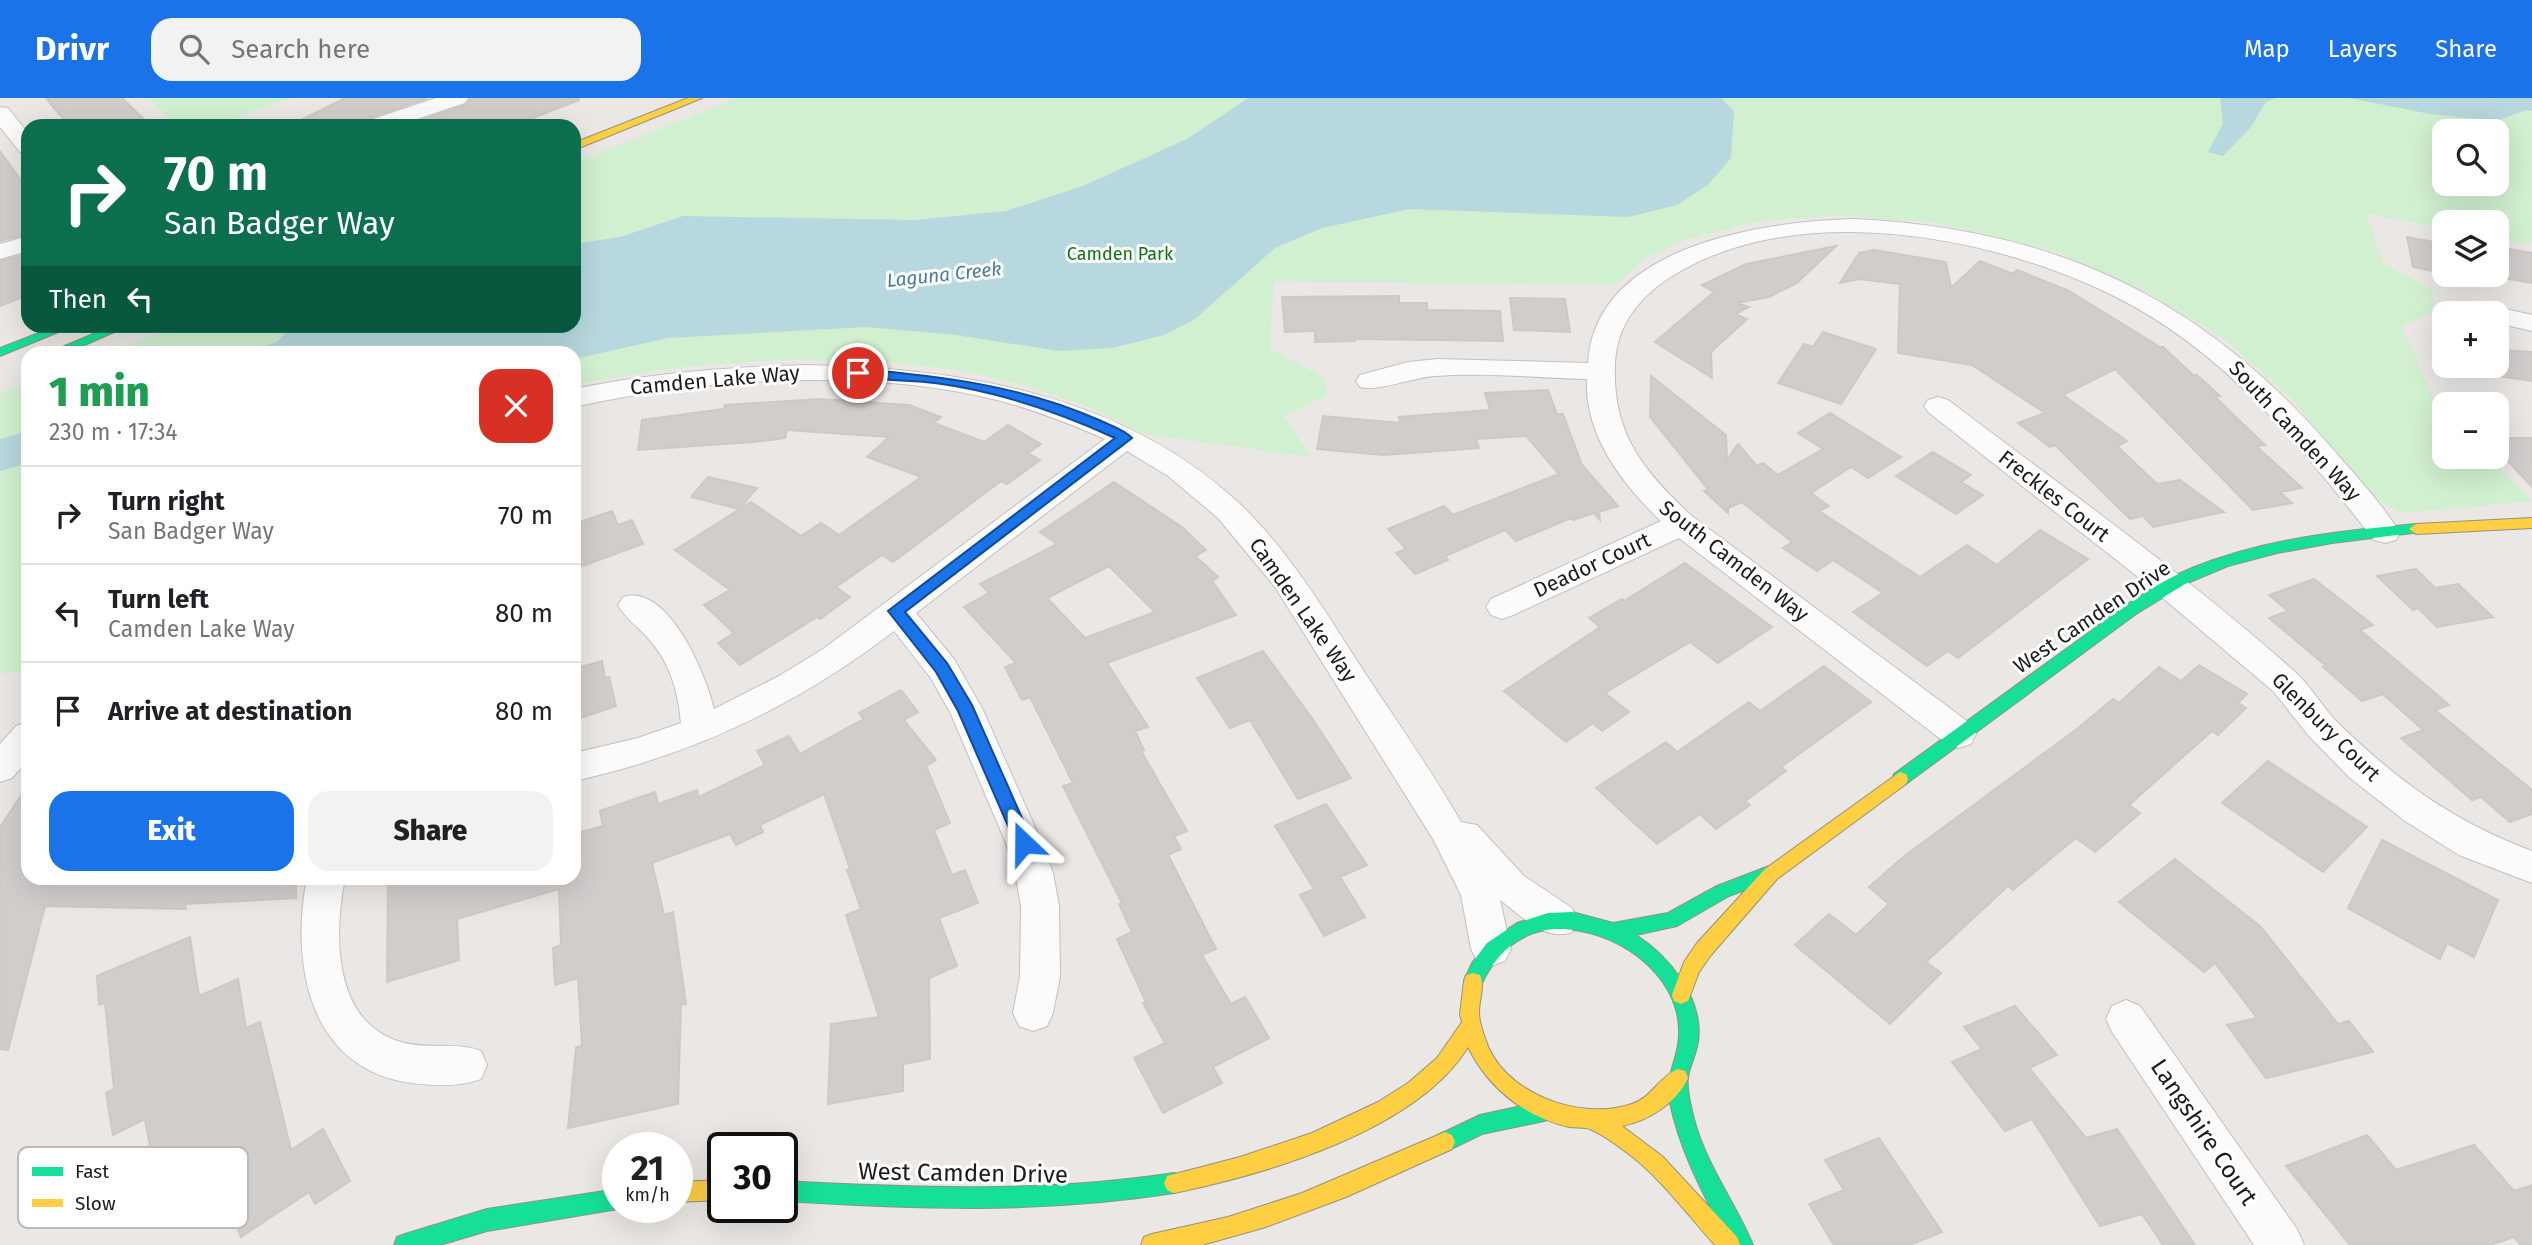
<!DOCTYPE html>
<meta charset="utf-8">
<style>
:root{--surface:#fff;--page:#f2f2f2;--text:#202124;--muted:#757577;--line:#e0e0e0;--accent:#1a73e8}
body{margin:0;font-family:"Fira Sans",sans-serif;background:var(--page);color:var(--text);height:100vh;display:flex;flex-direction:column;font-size:26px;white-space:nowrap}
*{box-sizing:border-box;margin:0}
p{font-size:23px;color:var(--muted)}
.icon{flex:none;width:38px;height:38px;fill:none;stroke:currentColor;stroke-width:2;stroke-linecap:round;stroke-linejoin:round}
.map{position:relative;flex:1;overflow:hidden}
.side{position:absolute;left:21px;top:248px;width:560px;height:539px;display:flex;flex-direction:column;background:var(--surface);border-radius:21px;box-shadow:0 7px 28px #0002}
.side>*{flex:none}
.top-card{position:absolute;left:21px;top:21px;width:560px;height:214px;border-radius:21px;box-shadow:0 7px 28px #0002;background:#0b6e4f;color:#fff;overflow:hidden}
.tools{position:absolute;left:2432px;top:21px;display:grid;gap:14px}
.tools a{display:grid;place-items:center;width:77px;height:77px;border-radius:14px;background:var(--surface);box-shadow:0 7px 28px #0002;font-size:35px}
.speed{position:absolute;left:602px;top:1034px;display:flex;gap:14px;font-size:35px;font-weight:700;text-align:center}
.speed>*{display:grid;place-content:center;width:91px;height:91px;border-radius:50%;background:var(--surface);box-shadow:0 7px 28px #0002;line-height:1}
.speed small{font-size:18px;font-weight:400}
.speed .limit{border:4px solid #111;border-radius:10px;background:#fff;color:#111}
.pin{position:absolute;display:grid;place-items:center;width:60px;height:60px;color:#fff;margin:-30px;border:4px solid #fff;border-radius:50%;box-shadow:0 2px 7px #0007}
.me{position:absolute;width:77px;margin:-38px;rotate:337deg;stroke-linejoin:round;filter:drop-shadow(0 0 5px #0008)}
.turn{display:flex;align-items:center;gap:24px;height:147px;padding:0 28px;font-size:32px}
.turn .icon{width:91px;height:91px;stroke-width:2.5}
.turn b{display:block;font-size:49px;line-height:60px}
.then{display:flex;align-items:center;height:66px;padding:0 28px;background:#0003;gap:14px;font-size:26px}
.round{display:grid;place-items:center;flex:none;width:74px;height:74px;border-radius:21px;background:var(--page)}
.summary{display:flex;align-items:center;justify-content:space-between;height:119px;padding:0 28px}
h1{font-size:42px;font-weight:800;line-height:52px;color:#1e9e55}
.action{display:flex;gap:14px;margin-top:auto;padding:14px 28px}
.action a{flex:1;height:80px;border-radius:21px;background:var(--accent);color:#fff;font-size:28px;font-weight:800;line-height:80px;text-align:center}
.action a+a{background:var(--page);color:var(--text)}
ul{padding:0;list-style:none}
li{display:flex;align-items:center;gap:21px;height:98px;padding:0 28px;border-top:2px solid var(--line)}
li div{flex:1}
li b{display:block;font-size:26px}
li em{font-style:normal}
header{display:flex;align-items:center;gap:42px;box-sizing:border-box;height:98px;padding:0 35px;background:var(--accent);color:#fff}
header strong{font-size:33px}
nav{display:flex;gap:38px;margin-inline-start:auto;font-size:24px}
.search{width:490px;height:63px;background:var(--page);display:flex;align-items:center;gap:18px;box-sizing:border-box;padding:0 24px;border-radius:21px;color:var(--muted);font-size:26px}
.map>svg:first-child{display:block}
</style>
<header>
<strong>Drivr</strong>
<div class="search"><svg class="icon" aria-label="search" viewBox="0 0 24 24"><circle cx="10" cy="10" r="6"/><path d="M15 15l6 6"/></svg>Search here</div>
<nav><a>Map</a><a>Layers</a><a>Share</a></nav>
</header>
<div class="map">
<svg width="2532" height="1147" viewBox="0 0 2532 1147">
<rect width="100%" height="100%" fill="#eae7e4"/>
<!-- park -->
<g fill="#d1f0cf" fill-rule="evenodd">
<polygon points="148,0 292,0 209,28 177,28"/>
<path d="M738 0H2532V143L2527 147 2497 141V124H2445V131L2366 115 2383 166 2431 191 2436 214 2401 228 2436 306 2445 314V359H2488L2532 403 2402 415 2368 397 2293 302 2225 242 2149 195 2057 154 1938 125 1834 117 1754 124 1687 141 1645 160 1616 187 1274 183 1270 251 1323 279 1328 297 1283 318 1311 359 1147 336 1088 309 1023 287 959 272 891 264 789 261 682 269 574 286V256H105L179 228H574V65ZM2445 33H2497V86H2445Z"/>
<polygon points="28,284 28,574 0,575 0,295"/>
</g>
<!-- water -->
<g fill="#b7d8de">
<polygon points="1248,0 1721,0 1734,13 1731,60 1708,87 1677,107 1628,119 1410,111 1322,130 1275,150 1195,221 1164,237 1112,250 1059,253 956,237 866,229 668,240 574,261 574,256 244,255 277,244 291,228 574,228 574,146 620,139 683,118 915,122 1006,113 1083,88 1187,41"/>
<polygon points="2220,0 2276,0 2266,4 2250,30 2223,58 2208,54 2223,26"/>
<polygon points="2349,0 2532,0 2532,13 2526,12 2496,23 2430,16"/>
</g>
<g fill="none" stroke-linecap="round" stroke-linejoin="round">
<!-- river -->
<polygon fill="#b7d8de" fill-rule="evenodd" points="28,333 28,365 0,373 0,341"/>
</g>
<!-- building -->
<g fill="#d0cdcb" stroke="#cdc9c5" stroke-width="2" fill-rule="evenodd">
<polygon points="46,0 122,0 151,28 69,28"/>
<polygon points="345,0 428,0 366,21 361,28 289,28"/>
<polygon points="471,0 579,0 579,2 517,26 511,21 494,28 404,28 466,7"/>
<polygon points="0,53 28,92 28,136 0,143"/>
<polygon points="2407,139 2445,146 2445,170 2440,169 2442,175 2413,169"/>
<polygon points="1836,148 1797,185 1769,199 1736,205 1749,209 1735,216 1747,221 1711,254 1712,280 1655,244 1714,194 1702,187 1746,166"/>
<polygon points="2498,149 2532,155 2532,185 2497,179 2497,156 2500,156"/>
<polygon points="1874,152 1946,164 1951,190 1980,163 2013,176 2017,172 2069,193 2160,249 2163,249 2193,277 2197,277 2220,298 2215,299 2265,347 2256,348 2302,390 2280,394 2292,405 2253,412 2115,271 2063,297 2127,343 2117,348 2157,386 2180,382 2224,414 2153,429 2143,418 2130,421 2055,347 2050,349 2018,325 2045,315 1972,267 1898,255 1900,186 1859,181 1840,185 1859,155"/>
<polygon points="28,156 28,197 0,208 0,163"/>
<polygon points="1399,198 1399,205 1427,205 1427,212 1500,213 1503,243 1355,241 1355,243 1315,244 1315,233 1285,234 1282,199"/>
<polygon points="1510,200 1565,201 1570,234 1514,232"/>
<polygon points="1823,234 1876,251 1841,306 1778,285 1804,246 1813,249"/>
<polygon points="2497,252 2532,254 2532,283 2497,278"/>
<polygon points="1651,278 1726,337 1727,362 1738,346 1757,368 1763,365 1778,377 1823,351 1798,335 1830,315 1901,359 1868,380 1851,369 1811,395 1829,408 1819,413 1920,479 1967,447 1997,467 2040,432 2088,461 1958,560 1948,553 1927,568 1853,514 1883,495 1833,462 1817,473 1783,450 1792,444 1742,404 1728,410 1728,415 1704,393 1708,391 1650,319"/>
<polygon points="1548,292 1557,316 1563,316 1582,367 1618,408 1599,414 1600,422 1594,415 1573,422 1571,420 1516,443 1505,432 1445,458 1448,462 1415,476 1396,455 1406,451 1388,431 1444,408 1453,417 1559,376 1526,338 1476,341 1479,350 1384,357 1317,351 1323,318 1400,325 1399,319 1490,312 1485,295"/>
<polygon points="820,301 909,307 941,319 934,325 984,344 1008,327 1041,346 1028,355 1040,362 1007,386 1001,383 893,464 882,457 836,489 850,499 820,521 817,519 740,567 718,545 734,535 704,507 730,492 675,452 751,404 801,438 821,425 839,437 921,379 867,359 889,339 787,332 785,340 753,344 638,352 642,322 724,311 725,307"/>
<polygon points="2497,340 2532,340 2532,389 2497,351"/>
<polygon points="1933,354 1971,377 1961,384 1983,397 1956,416 1896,378"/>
<polygon points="708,379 757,390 739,411 691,399"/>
<path d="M1114 384 1182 429 1206 452 1195 458 1218 479 1212 483 1236 517 1107 565 1148 629 1135 633 1144 652 1141 653 1187 733 1174 738 1181 751 1168 757 1216 851 1202 857 1231 906 1245 899 1269 940 1213 969 1222 985 1163 1015 1134 960 1165 945 1143 905 1146 904 1117 841 1132 834 1119 806 1122 805 1063 688 1073 685 1030 599 1022 602 1005 569 1016 565 964 509 989 495 980 486 1057 446 1040 434ZM1109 468 1155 514 1085 540 1047 500Z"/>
<polygon points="612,413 618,427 632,422 643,446 574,471 574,426"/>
<polygon points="1685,465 1772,529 1718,565 1690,544 1605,595 1629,614 1602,633 1593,625 1566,644 1504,593 1600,529 1589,520 1622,501 1624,503"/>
<polygon points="2416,471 2435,490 2458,486 2493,519 2437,529 2418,510 2413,512 2377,478"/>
<polygon points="2314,481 2373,527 2360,532 2449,607 2435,612 2532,692 2532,716 2510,724 2481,699 2472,702 2401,640 2423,632 2383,596 2362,603 2323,569 2326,568 2269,520 2288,513 2269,497"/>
<polygon points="1263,553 1314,623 1351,680 1298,701 1250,622 1230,630 1197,580"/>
<polygon points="602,563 605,580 609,579 616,608 574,622 574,571"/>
<polygon points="2199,567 2247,596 2238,605 2246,610 2218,637 2212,633 2129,707 2140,715 2095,754 2076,740 2013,792 2008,788 1926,864 1941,875 1890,926 1795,847 1829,816 1856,837 1889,806 1869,789 1903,759 2077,631 2113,601 2119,605 2159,569 2181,583"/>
<polygon points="1824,568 1871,604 1781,669 1786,673 1745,703 1750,707 1716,731 1700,716 1657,746 1596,690 1666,644 1677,654 1749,604 1760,613"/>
<polygon points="901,592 918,614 904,622 936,662 926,668 950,725 934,732 952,777 965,772 978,805 939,820 957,868 929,880 930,961 903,966 903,993 828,1006 831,926 879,919 846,817 861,811 847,772 850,771 824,696 760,727 763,734 736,747 730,736 652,765 664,817 673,814 686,906 681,907 678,1006 568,1030 576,949 582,948 578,880 555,887 553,850 561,847 559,791 457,821 459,862 387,884 388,780 574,780 574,736 603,728 600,713 655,694 658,706 697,692 699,699 765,667 757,653 789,638 800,656 864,621 859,615"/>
<polygon points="2268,663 2367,729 2323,774 2222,705"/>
<polygon points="28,687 28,780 296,780 296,800 185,806 186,811 45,808 8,952 0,951 0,729"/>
<polygon points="1326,706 1367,767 1340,779 1365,819 1324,838 1300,797 1314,791 1275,728"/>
<polygon points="2382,742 2498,802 2474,859 2447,845 2440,861 2348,810"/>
<polygon points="2175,761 2261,829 2338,926 2349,923 2373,954 2266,980 2227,927 2257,920 2215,865 2204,874 2119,804"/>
<polygon points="190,839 199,898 238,881 246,930 260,924 291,1052 323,1031 350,1083 315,1106 309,1094 241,1139 200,1047 154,1071 145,1021 113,1037 106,995 114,991 105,905 99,907 97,878"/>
<polygon points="2015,908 2057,957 2029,970 2086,1040 2117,1031 2195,1147 2163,1147 2142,1116 2100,1128 2032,1021 2005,1033 1952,964 1982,951 1964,929"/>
<polygon points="2367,1037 2396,1072 2474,1047 2514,1093 2532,1087 2532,1147 2521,1147 2514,1139 2490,1147 2350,1147 2286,1068"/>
<polygon points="1879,1040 1942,1134 1910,1147 1834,1147 1809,1106 1844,1092 1825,1062"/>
</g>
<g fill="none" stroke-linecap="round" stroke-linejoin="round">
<!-- street casing -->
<g stroke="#c2c1c0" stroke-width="2">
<g id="street">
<polygon points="436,0 468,0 465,5 396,28 364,28 367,23"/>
<polygon points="0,9 8,10 28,35 28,56 20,54 0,29"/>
<path d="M1855 121C2054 131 2199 198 2330 348 2354 376 2381 404 2400 435L2396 442 2385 445 2374 442C2300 347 2223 251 2112 197 1990 137 1800 102 1677 175 1642 196 1616 225 1615 267 1612 336 1644 374 1693 419L1971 626 1976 636 1971 646 1959 650 1947 646 1679 440 1513 517 1502 521 1491 517 1486 509 1491 501 1661 423C1623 387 1584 337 1587 281 1537 280 1484 274 1435 278 1413 279 1379 294 1360 289L1356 283 1360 277 1408 264 1438 261 1588 265C1595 147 1765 123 1855 121Z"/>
<polygon points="28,138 28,153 0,161 0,146"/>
<polygon points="2497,209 2532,217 2532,233 2497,225 2497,215 2485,215 2488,212"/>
<path d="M806 267C962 270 1122 296 1240 406 1290 454 1326 515 1363 572 1396 622 1431 672 1461 724L1477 727 1524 778 1572 810 1577 822 1572 834C1545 844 1522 818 1500 802L1511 851 1505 863 1491 868 1477 863 1471 851 1461 797 1433 741 1275 489 1218 420 1168 378 1127 353 916 515 954 561 983 612 1042 745 1053 775 1059 808 1060 878 1053 915 1047 928 1033 933 1019 928 1013 915 1020 878 1021 808 1015 775 1006 745 950 614 930 579 894 533C798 607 693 657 574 683V655L638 640 681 625C678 593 670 564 647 539 638 529 625 520 618 507L623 499C668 485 706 576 714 611L779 578 823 551 1105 341C1071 326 1037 313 1001 303 871 269 704 280 574 309V291C651 275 728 269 806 267Z"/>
<path d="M1938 299 1948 302C2064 390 2185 476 2294 573 2310 587 2321 607 2335 622 2396 682 2452 723 2532 753V785L2459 757 2405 723 2350 680 2308 637 2273 593 2133 475 1928 314 1924 308 1928 302Z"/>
<polygon points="28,624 28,662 12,680 0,684 0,646 16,628"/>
<path d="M307 780H345C334 836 332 924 401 944 427 952 455 943 481 953L487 967 481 981C459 989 435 988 412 985 309 972 290 866 307 780Z"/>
<polygon points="2126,902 2140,908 2297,1131 2304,1147 2254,1147 2112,934 2106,921 2112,908"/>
</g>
</g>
<!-- fast casing -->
<g stroke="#93927d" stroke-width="2">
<g id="fast">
<polygon points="57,228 73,228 0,258 0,250"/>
<polygon points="112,228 128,228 64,256 46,256"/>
<path d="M2416 426 2421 428 2423 431 2421 434 2332 445 2277 455 2228 468 2185 486 2136 516 1906 686 1900 688 1894 686 1892 681 1894 676C1950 635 2006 595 2062 554 2104 524 2144 490 2192 470 2263 441 2340 433 2416 426Z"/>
<path d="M1769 768 1775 771 1778 776 1775 781 1729 798 1677 828 1636 837C1669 858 1704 901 1698 943 1697 955 1690 966 1688 979 1686 993 1691 1008 1694 1021 1706 1067 1735 1104 1753 1147H1730C1706 1101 1681 1057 1670 1005 1664 977 1678 963 1679 938 1682 874 1612 829 1556 831 1519 832 1494 858 1480 889L1473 891 1466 889 1464 883 1472 865 1487 845 1517 825 1548 815 1572 814 1613 825 1668 815 1717 788Z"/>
<polygon points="1544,1003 1551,1006 1554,1013 1551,1020 1544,1023 1482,1036 1445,1054 1438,1051 1435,1044 1438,1037 1480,1017"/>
<path d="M1174 1075 1181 1078 1184 1085 1181 1092 1174 1095C1042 1116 915 1111 782 1103V1083C915 1090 1042 1095 1174 1075Z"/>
<polygon points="618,1091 618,1110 623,1110 618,1111 487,1133 440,1147 394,1147 397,1139 405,1136 487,1111"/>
</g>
</g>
<!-- slow casing -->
<g stroke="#93927d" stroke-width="2">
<g id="slow">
<polygon points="688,0 702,0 574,52 574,45"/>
<polygon points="2532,420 2532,430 2416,436 2409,431 2416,426"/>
<polygon points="1900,674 1906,676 1908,681 1906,686 1777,781 1711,857 1699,874 1688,903 1681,906 1674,903 1672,897 1684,864 1697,845 1765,771"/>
<path d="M1473 875 1480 877C1485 889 1479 901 1479 914 1479 922 1482 932 1485 940 1501 995 1580 1024 1632 1006 1651 1000 1660 978 1678 971L1685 973 1688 980C1677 1005 1648 1023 1622 1028L1662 1058 1737 1139 1740 1147H1715C1686 1115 1658 1076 1622 1051 1613 1044 1601 1036 1590 1031 1584 1029 1576 1030 1569 1029 1524 1018 1489 991 1468 949 1416 1033 1266 1076 1174 1095L1167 1092 1164 1085 1167 1078 1240 1059 1312 1035 1378 1004 1408 985 1437 960 1462 924 1460 916 1464 883 1466 877Z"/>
<polygon points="1445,1034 1452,1037 1455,1044 1452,1051 1346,1099 1266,1129 1202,1147 1141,1147 1144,1139 1152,1136 1228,1119 1302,1095"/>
<polygon points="723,1082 723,1102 677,1104 677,1084"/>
</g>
</g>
<!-- street -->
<use href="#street" fill="#fcfbfb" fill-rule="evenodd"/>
<!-- fast -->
<use href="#fast" fill="#16e098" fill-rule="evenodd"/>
<!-- slow -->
<use href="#slow" fill="#ffcf43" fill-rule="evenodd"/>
</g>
<!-- route -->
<path fill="#1a73e8" stroke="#114b97" stroke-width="2" d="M858 271C941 278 1023 288 1099 322 1109 327 1124 331 1132 340L905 514 947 565 972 607 1033 745 1030 751 1024 753 1018 751 958 613 936 574 888 513 1115 340C1058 314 997 293 935 285 908 282 880 283 854 277V272Z"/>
<g text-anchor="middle" stroke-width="6" stroke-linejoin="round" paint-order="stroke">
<!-- far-park labels -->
<g font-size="18" fill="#0c770d" stroke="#fff">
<text x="1120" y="162">Camden Park</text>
</g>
<!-- far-water labels -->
<g font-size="19" font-style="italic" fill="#477aa1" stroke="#fff">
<text transform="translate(944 176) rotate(-6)" y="7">Laguna Creek</text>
</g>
<!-- street labels -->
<g font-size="21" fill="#1b1b1b" stroke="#fff">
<text transform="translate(715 282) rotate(-5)" y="7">Camden Lake Way</text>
<text transform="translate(2295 333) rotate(47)" y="7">South Camden Way</text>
<text transform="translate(2054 398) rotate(38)" y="7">Freckles Court</text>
<text transform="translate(1734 463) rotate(38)" y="7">South Camden Way</text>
<text transform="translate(1592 467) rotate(-25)" y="7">Deador Court</text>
<text transform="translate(1303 512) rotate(55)" y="7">Camden Lake Way</text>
<text transform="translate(2092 519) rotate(-34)" y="7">West Camden Drive</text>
<text transform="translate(2326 629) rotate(45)" y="7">Glenbury Court</text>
</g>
<!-- near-street labels -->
<g font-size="24" fill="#1b1b1b" stroke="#fff">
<text transform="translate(2204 1034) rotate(56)" y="8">Langshire Court</text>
<text transform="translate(963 1075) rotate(1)" y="8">West Camden Drive</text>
</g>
</g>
<!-- legend -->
<rect x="18" y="1049" width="230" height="81" rx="10" fill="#fff" stroke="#bbb" stroke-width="2"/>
<rect x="32" y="1069" width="31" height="9" fill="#16e098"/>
<rect x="32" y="1101" width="31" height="8" fill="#ffcf43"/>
<g font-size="19" fill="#1b1b1b">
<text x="75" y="1080">Fast</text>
<text x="75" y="1112">Slow</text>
</g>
</svg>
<div class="tools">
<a><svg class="icon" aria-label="search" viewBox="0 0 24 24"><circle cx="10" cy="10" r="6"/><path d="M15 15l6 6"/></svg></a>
<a><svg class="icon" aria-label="layers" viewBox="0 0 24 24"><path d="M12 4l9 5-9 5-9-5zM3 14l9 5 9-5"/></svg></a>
<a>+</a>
<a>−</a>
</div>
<div class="speed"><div>21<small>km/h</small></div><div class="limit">30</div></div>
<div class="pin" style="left:858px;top:275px;background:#d93025"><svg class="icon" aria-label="arrive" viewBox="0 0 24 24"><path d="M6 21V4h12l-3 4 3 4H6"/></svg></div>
<svg class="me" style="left:1024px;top:745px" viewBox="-20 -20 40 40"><path d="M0-17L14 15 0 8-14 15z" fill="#1a73e8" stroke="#fff" stroke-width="4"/></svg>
<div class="top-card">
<div class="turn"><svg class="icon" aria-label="right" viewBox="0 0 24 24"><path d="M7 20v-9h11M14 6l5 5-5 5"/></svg><div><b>70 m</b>San Badger Way</div></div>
<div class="then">Then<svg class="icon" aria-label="left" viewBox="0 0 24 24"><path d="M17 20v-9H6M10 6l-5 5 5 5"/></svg></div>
</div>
<section class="side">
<div class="summary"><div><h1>1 min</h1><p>230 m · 17:34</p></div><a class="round" style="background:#d93025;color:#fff"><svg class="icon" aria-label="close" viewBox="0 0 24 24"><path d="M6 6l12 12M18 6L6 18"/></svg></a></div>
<ul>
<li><svg class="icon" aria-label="right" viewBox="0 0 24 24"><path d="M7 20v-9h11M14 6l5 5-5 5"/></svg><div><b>Turn right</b><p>San Badger Way</p></div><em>70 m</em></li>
<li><svg class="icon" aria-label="left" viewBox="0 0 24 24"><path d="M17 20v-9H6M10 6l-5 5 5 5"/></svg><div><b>Turn left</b><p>Camden Lake Way</p></div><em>80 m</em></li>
<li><svg class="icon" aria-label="arrive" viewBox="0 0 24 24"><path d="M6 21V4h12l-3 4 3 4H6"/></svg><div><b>Arrive at destination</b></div><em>80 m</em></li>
</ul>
<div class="action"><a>Exit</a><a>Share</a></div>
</section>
</div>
